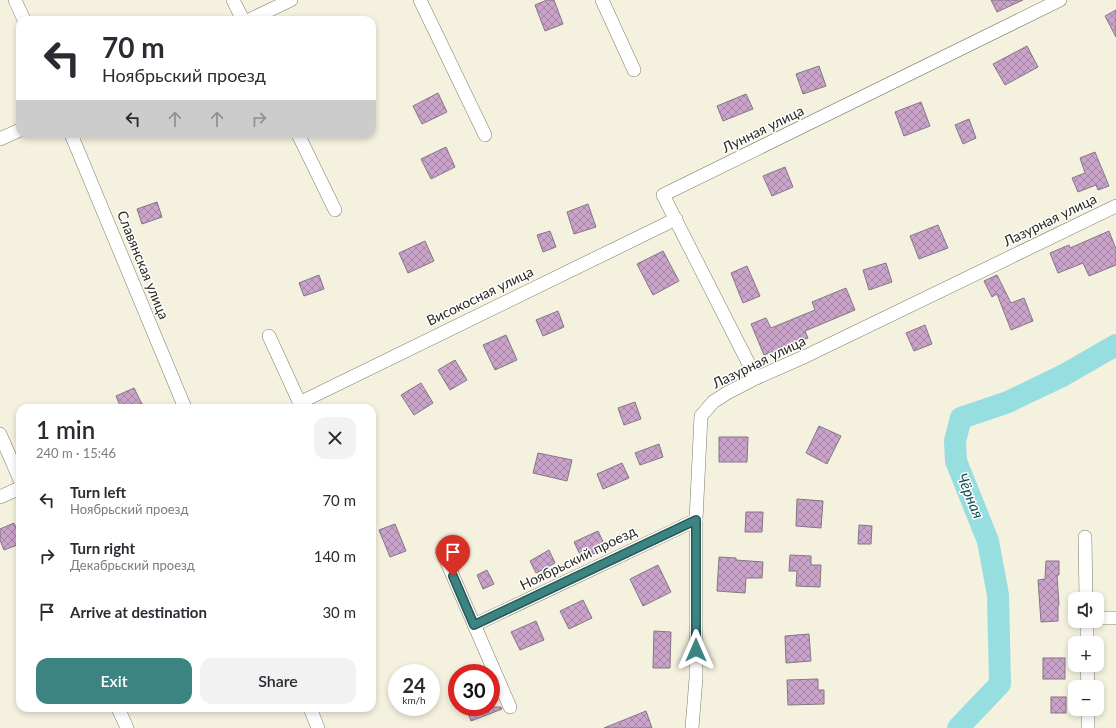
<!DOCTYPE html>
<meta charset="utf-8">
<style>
:root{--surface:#fff;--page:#f2f2f3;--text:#2b2b33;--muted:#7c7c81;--accent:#3b8482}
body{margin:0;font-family:Lato,sans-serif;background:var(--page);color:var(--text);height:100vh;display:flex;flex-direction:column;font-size:15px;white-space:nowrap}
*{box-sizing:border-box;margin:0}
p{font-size:13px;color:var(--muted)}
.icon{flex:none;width:22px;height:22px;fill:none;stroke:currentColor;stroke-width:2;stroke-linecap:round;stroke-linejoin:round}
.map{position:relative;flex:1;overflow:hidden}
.side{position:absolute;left:16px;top:404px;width:360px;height:308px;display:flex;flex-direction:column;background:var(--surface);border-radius:12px;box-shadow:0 2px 6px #0003}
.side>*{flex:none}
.guide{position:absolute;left:16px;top:16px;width:360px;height:122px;border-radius:12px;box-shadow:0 2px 6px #0003;background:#fff;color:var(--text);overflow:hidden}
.controls{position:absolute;left:1068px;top:592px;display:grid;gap:8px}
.controls a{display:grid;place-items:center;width:36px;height:36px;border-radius:8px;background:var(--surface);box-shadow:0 2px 6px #0003;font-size:20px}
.speed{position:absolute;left:388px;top:664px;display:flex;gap:8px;font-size:20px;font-weight:700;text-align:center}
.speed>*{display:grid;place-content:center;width:52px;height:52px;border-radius:50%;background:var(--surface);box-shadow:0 2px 6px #0003;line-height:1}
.speed small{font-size:10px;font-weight:400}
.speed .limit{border:6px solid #d22;background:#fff;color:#111}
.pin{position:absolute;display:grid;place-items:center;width:34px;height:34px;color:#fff;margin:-41px -17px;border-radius:50% 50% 50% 0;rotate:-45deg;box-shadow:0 0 4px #0007}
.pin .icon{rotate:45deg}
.me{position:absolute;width:44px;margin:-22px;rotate:0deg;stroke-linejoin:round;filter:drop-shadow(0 0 3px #0008)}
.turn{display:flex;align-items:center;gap:14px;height:84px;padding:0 20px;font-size:18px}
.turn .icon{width:52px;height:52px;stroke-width:2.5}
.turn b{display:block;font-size:28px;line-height:34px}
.lanes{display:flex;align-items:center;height:38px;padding:0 20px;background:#0003;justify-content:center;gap:20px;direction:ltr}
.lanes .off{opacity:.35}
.round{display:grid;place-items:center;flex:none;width:42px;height:42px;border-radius:12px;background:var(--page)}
.overview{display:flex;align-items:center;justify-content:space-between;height:68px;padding:0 20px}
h1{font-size:24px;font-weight:600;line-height:30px}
.action{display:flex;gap:8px;margin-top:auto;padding:8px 20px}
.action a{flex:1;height:46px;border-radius:12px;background:var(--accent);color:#fff;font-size:16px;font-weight:600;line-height:46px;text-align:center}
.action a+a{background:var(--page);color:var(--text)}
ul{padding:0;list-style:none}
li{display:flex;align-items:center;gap:12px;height:56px;padding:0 20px}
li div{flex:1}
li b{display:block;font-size:15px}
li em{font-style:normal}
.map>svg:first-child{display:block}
</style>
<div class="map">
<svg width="1116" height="728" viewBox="0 0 1116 728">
<defs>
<pattern id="building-cross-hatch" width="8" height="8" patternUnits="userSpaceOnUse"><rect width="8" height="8" fill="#caa3cb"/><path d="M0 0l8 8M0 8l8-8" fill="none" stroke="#a485a4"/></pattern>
</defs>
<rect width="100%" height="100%" fill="#f4f1df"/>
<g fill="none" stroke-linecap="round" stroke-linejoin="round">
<!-- river -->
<polyline stroke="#97dee1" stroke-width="22" points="958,728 1000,684 998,595 988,541 956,461 955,441 961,418 1008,402 1064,375 1116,345"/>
</g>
<!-- building -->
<g fill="url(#building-cross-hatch)" stroke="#847784">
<polygon points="547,0 554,0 563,24 545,31 535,5"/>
<polygon points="991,0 1023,0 997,12"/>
<polygon points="1116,10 1116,37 1105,16"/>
<polygon points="1027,46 1038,67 1005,85 993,64"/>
<polygon points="819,66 826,86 803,94 796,74"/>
<polygon points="438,93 447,112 422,124 413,106"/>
<polygon points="746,94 753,109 723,121 717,106"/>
<polygon points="921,102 930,126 904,136 895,112"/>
<polygon points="969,119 976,138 963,144 955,125"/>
<polygon points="446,147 455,167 431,179 421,159"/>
<polygon points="1095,152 1109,186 1098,190 1096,185 1078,192 1072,178 1085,173 1080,158"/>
<polygon points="785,167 793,187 772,196 763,176"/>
<polygon points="157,202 162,217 142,224 137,209"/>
<polygon points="588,204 596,227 574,234 567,212"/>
<polygon points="938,225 948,248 919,259 910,236"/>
<polygon points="550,231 556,247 543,252 537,235"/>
<polygon points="1109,231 1116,249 1116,265 1089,276 1083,263 1058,273 1050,253 1069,245 1070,248"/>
<polygon points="425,241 434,261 408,273 399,253"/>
<polygon points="663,251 679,281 653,295 637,264"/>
<polygon points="886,263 892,282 869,290 863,270"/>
<polygon points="747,266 760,296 743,303 731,273"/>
<polygon points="319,275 324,289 304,296 299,283"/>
<polygon points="997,275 1011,303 1024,298 1033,321 1011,330 997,294 992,297 984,281"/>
<polygon points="846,288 855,310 805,331 808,338 764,355 751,324 766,318 771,328 815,310 812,302"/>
<polygon points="558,311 564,327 543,336 536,320"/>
<polygon points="925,325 932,344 914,351 906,333"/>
<polygon points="506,335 517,360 495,370 483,345"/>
<polygon points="455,360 467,380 450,390 438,370"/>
<polygon points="421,383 433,403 414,415 401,395"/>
<polygon points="134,388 142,404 133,408 121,408 116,396"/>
<polygon points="635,402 641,419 624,425 618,408"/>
<polygon points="819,426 841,436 827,464 806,453"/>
<polygon points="719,437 748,437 747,462 719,462"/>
<polygon points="659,444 663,457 640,465 635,453"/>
<polygon points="538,453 572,460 567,481 533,473"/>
<polygon points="622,463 629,478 603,489 597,474"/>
<polygon points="797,499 823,501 821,528 796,526"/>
<polygon points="746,512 763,512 762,532 745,532"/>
<polygon points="14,523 20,538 20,544 4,550 0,540 0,529"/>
<polygon points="395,524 406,551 390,557 379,530"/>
<polygon points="859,525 872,526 871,544 858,544"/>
<polygon points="598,531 606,548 582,559 574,542"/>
<polygon points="549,550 555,563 536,573 530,561"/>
<polygon points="790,555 811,556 811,565 821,565 820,587 796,586 797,571 789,571"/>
<polygon points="719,557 736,558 736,560 763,562 762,578 746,578 745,593 717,591"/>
<polygon points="1046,561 1059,561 1059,575 1057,575 1059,605 1058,605 1058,621 1041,622 1038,580 1045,579"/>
<polygon points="658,565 671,592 643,606 630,579"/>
<polygon points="487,570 494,584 483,589 477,575"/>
<polygon points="583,600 592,618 569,629 560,611"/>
<polygon points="536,621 544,640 520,650 511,632"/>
<polygon points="654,631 671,632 670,668 653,668"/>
<polygon points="809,634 811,661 786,663 785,636"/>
<rect x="1043" y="658" width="22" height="21"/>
<polygon points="818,679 818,690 824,690 824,704 788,705 787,680"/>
<rect x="1051" y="697" width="15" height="16"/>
<polygon points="466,707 501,707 502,709 471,721"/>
<polygon points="646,711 652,728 604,728"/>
</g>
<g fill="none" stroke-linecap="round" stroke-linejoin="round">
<!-- minor casing -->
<g stroke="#7e7c6b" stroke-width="14">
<g id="minor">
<polyline points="15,0 24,20"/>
<polyline points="233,0 243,20"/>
<polyline points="420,0 485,135"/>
<polyline points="602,0 634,70"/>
<polyline points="249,20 291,0"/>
<polyline points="71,134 185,408"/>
<polyline points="298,134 335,210"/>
<polyline points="0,139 20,130"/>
<polyline points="269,336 302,408"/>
<polyline points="756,378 663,195 1060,0"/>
<polyline points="299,403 676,219"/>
<polyline points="0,434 20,480"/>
<polyline points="0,497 20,488"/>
<polyline points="1085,537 1086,599"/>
<polyline points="442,551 510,707"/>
<polyline points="1097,618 1116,618"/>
<polyline points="1087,621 1087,643"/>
<polyline points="474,625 696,520"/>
<polyline points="1087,665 1088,687"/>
<polyline points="118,708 127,728"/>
<polyline points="310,708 318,728"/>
<polyline points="1088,709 1088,728"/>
<polyline points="692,728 696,678 696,520 701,416 713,402 727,393 756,378 806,356 1116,206"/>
</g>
</g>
<!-- minor -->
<use href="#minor" stroke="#fff" stroke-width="13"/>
</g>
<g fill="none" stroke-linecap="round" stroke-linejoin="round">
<!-- route casing -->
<g stroke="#265654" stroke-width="10">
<polyline id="route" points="453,576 474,625 696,520 696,650"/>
</g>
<!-- route -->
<use href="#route" stroke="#3b8482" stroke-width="7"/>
</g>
<g text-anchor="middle" stroke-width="3" stroke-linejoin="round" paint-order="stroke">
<!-- street labels -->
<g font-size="14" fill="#292821" stroke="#fff">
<text transform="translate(763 129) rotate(-26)" y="5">Лунная улица</text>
<text transform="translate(1050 220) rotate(-26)" y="5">Лазурная улица</text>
<text transform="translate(143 265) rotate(68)" y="5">Славянская улица</text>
<text transform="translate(480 296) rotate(-26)" y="5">Високосная улица</text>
<text transform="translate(759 362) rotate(-26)" y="5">Лазурная улица</text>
<text transform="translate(578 558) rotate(-26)" y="5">Ноябрьский проезд</text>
</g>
<!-- water labels -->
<g font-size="15" font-style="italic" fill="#0f4e51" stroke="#fff">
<text transform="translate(970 496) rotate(68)" y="5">Чёрная</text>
</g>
</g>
</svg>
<div class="controls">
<a><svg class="icon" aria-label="sound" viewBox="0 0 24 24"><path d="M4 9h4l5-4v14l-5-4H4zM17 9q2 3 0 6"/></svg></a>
<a>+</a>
<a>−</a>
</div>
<div class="speed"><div>24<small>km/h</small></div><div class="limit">30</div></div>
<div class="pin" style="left:453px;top:576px;background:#d93025"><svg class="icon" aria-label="arrive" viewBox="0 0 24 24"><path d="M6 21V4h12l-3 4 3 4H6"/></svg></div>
<svg class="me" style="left:696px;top:650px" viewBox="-20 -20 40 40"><path d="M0-17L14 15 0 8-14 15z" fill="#3b8482" stroke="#fff" stroke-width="4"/></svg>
<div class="guide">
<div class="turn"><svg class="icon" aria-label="left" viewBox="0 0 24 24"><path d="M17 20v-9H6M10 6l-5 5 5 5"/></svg><div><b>70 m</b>Ноябрьский проезд</div></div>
<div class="lanes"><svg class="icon" aria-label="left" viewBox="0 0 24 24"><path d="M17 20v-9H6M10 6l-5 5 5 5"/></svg><svg class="icon off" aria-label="ahead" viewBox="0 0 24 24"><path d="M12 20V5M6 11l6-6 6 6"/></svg><svg class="icon off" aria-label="ahead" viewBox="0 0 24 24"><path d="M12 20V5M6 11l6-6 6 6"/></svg><svg class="icon off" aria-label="right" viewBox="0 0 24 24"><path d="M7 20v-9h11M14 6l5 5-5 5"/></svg></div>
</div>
<section class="side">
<div class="overview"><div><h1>1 min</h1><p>240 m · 15:46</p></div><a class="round"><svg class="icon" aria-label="close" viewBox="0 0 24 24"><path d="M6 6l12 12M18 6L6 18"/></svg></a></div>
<ul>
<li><svg class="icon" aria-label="left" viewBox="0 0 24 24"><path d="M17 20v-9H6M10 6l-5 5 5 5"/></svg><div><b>Turn left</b><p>Ноябрьский проезд</p></div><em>70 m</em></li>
<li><svg class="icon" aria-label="right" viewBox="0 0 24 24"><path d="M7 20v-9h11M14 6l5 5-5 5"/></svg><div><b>Turn right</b><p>Декабрьский проезд</p></div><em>140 m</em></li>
<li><svg class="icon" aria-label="arrive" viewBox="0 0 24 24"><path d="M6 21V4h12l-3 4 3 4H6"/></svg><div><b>Arrive at destination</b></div><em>30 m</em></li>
</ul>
<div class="action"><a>Exit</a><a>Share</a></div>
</section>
</div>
